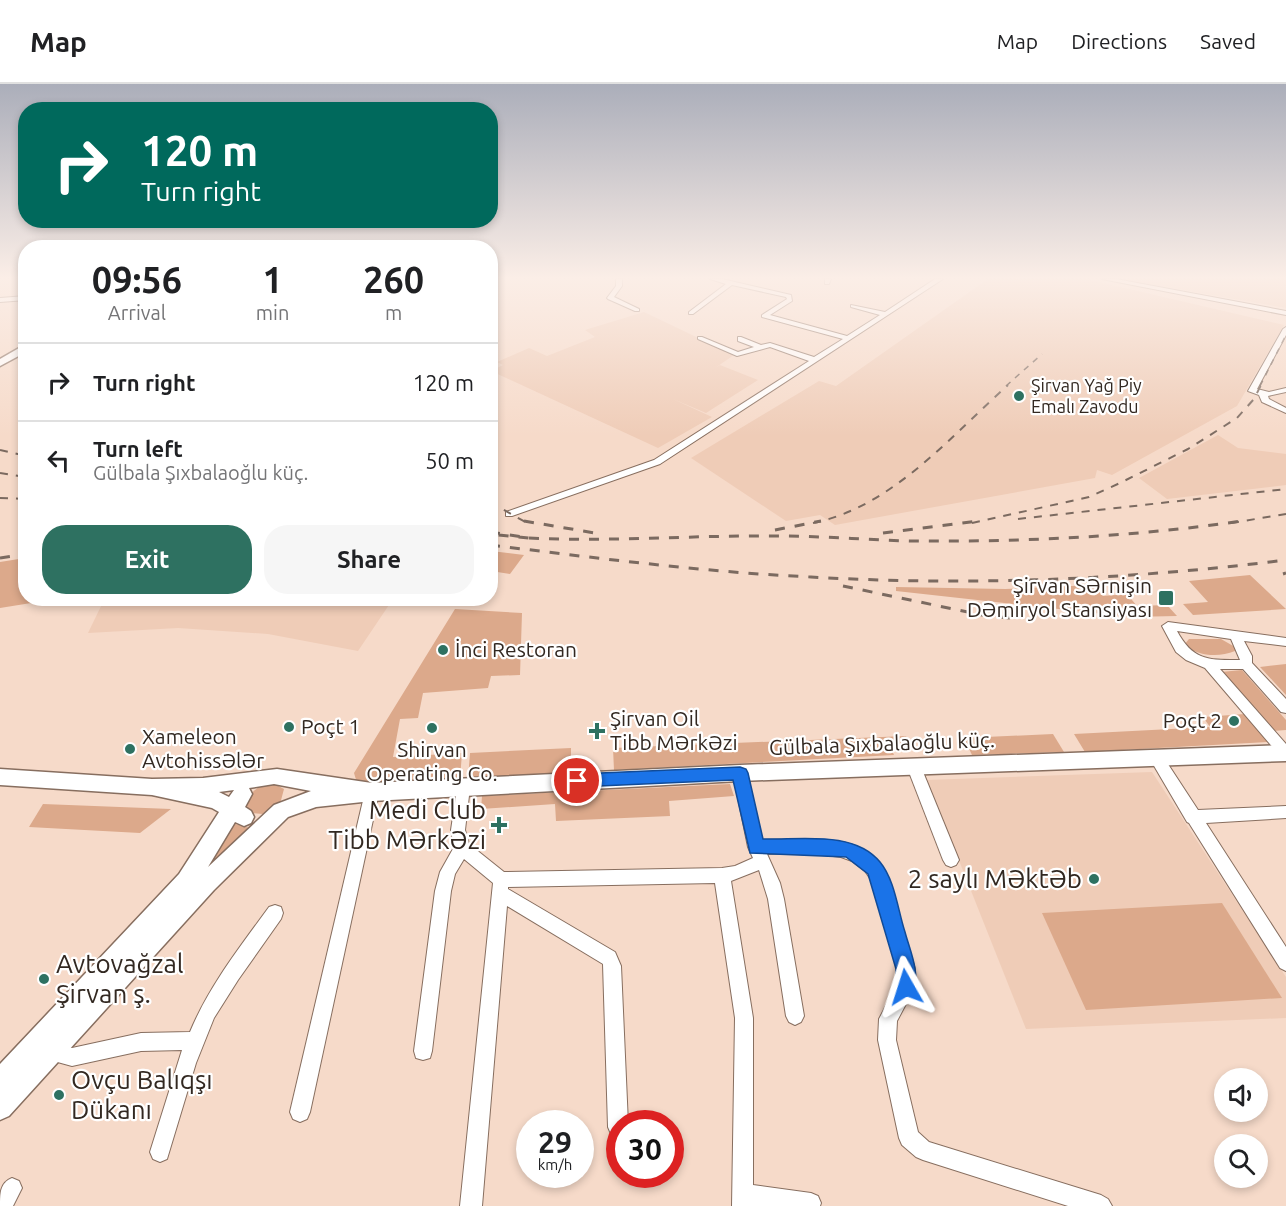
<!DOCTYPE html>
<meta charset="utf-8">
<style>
:root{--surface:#fff;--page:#f6f6f6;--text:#202124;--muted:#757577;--line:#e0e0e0;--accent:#2e7161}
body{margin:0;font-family:Ubuntu,sans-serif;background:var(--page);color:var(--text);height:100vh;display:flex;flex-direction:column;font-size:22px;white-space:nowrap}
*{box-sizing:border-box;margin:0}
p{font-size:20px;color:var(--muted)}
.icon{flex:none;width:33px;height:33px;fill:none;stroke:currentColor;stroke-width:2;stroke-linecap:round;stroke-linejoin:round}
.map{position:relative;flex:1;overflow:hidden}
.details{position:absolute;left:18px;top:156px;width:480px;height:366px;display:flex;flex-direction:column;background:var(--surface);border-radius:24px;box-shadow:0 3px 9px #0003}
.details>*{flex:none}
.guide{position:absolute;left:18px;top:18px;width:480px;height:126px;border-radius:24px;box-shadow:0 3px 9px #0003;background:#00695c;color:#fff;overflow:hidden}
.buttons{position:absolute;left:1214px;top:984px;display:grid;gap:12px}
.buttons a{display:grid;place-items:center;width:54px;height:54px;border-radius:50%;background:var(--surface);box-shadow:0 3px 9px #0003;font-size:30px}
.speed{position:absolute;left:516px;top:1026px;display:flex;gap:12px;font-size:30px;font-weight:700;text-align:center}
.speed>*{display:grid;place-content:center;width:78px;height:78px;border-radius:50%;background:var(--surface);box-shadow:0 3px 9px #0003;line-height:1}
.speed small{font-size:15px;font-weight:400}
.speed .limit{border:9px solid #d22;background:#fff;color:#111}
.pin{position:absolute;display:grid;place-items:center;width:51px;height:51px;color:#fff;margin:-26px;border:3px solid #fff;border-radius:50%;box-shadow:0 2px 6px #0007}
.me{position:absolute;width:66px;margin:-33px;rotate:354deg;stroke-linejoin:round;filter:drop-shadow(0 0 4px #0008)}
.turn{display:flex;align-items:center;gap:21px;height:126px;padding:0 24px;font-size:27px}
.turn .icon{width:78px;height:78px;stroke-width:2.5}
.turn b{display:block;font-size:42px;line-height:51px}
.eta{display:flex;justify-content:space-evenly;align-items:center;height:102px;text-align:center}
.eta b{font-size:36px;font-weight:700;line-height:42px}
.button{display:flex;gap:12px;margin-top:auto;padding:12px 24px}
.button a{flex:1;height:69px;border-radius:24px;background:var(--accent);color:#fff;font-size:24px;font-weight:700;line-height:69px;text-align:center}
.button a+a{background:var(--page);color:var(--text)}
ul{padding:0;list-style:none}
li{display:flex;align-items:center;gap:18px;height:78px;padding:0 24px;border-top:2px solid var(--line)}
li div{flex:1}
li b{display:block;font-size:22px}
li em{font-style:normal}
header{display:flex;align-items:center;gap:36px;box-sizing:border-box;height:84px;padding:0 30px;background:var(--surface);border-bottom:2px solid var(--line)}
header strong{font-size:28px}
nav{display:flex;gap:33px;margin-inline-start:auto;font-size:21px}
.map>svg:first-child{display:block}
</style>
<header>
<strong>Map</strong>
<nav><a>Map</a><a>Directions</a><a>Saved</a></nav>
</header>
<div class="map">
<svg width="1286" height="1122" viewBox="0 0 1286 1122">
<rect width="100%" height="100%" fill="#f6dac9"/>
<!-- built -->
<g fill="#efccb7">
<polygon points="988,195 1086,195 1284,241 1237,322 1112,391 1097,386 1095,394 835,441 820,431 786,437 691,374 819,297 836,302"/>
<polygon points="1286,195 1286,224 1126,196 1127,195"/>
<polygon points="644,228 734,271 715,284 720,281 758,296 706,329 673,315 712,333 658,364 491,287 503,281 497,278 529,264 547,272 595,253 585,246"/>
<polygon points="1218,351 1238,364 1286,370 1286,401 1167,415 1139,394"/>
<polygon points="132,514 393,514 393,515 358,567 268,550 178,544 88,549 103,518"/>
<polygon points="1152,688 1286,893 1286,934 1026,945 927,696"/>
</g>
<!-- green -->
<g fill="#dca98b">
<polygon points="491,467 524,471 510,490 491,487"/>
<polygon points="25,474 26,514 56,515 0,524 0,478"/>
<polygon points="1250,491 1286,525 1193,531 1183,520 1208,518 1189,497"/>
<polygon points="1094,501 1103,512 1127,510 1137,522 1167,521 1177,532 1130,533 896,507 896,503 1005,505"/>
<polygon points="455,525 522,529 520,591 491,592 488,604 423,609 418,634 400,635 393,673 462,669 460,695 379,701 357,699 354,689"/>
<path d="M1189 555H1221L1235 563V567C1218 574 1198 572 1184 561Z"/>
<polygon points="1286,580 1286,611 1260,583"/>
<polygon points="1242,586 1286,636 1286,646 1273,647 1221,588"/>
<polygon points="1245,630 1268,658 1085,668 1074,650 1210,643 1203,633"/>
<polygon points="1053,650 1064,668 972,671 964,654"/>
<polygon points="906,652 910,662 891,664 894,671 614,686 613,664"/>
<polygon points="571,664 571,688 468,695 470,669"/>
<path d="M271 698 284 705 280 720 263 730 251 729 246 721C250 707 257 703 271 698Z"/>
<polygon points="730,700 734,712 669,717 670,732 556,737 555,720 481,725 482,712"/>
<polygon points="43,720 171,725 140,749 29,743"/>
<polygon points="232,739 253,745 193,804"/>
<polygon points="1222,819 1282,914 1086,926 1042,829"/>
</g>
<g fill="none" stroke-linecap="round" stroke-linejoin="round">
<!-- street casing -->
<g stroke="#876e5f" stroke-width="2">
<g id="street">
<polygon points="616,195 622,195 622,202 614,213 639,225 639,227 635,227 608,215 607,214 616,202"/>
<polygon points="710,195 722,195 791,211 792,217 770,231 847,252 880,231 851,223 851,221 885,228 935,195 943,195 660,380 512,432 506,432 506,428 654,376 809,277 770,263 737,272 698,255 698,253 702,253 738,268 754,263 738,257 738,253 741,253 761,261 770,259 814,273 843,255 762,233 762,231 787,215 786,213 732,201 693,230 689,230 689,228 726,200"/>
<polygon points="825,195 831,195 829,200 825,200"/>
<polygon points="1102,195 1116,195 1286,227 1286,231"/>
<polygon points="26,212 26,216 0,218 0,214"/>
<polygon points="1286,243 1286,251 1257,305 1269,308 1286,304 1286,308 1268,312 1269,315 1286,324 1286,329 1262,318 1259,311 1248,307 1283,245"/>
<path d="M1168 538 1286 554V562L1244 557 1252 572V579L1286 615V629L1281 628 1243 585H1220L1286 660V675L1281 673 1205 584 1186 576 1176 568 1162 542ZM1177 547 1231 555 1240 576C1209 576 1193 577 1177 547Z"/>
<polygon points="1157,669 1162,671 1198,726 1286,722 1286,734 1206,739 1286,863 1286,887 1280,884 1189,739 1187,738 1150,675 1152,671"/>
<polygon points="914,677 919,679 921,683 959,776 956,781 951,783 946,781 943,776 907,683 909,679"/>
<polygon points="740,683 745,685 747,689 762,756 809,755 843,759 863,767 876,777 887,792 915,885 915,903 897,937 896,956 918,1048 929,1058 1101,1111 1108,1115 1112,1122 1068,1122 923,1076 916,1073 902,1061 899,1054 878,956 879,935 897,901 897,885 874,800 865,787 852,777 841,773 809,769 767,770 780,799 784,815 804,932 801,938 795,941 789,938 786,932 768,815 759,786 731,797 753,934 753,1101 811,1109 818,1112 821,1119 820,1122 732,1122 735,934 715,799 508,803 508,805 615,868 621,882 628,1040 620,1040 618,1053 611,1050 608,1043 603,880 507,822 482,1122 460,1122 493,799 464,775 455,790 451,807 432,967 430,974 423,976 416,974 414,967 435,807 440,788 454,763 451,746 458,699 463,697 468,699 470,703 465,746 469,760 504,788 722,784 735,782 753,774 748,763 733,689 735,685"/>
<polygon points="372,702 377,704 379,708 310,1028 307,1035 300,1038 293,1035 290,1028 365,708 367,704"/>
<path d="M275 821 281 823 283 829 281 835 238 896 214 934 196 979 167 1075 160 1078 153 1075 150 1068 182 966 141 967 72 982 43 974 41 967 43 960 50 958 72 964 141 949 190 948C209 902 240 863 269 823Z"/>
<path d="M12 1094 19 1097 22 1104 13 1122H0C0 1109 0 1099 12 1094Z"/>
</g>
</g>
<!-- secondary casing -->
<g stroke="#876e5f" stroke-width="3">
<g id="secondary">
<polygon points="26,260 26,268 0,282 0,275"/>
<path d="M1286 661V677L740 697 372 717 316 723 288 733 214 806 9 1032 0 1036V980L179 790 219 728 212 724 152 711 0 701V685L152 695 203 694 277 685 372 699 740 681ZM274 700 311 707 274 721 208 783 235 738 244 742 251 739 254 733 251 727 245 723 252 710 249 704ZM234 706 229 713 219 708Z"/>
</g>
</g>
<!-- street -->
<use href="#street" fill="#fff" fill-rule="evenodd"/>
<!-- secondary -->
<use href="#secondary" fill="#fff" fill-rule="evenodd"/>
<!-- rail-far2 -->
<g stroke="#7b6a60" stroke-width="1.5" stroke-dasharray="6 6" stroke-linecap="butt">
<polyline points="1006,302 1042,270"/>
<polyline points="1260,302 1286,251"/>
</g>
<!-- rail-far1 -->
<g stroke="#7b6a60" stroke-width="2" stroke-dasharray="8 8" stroke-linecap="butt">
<polyline points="0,366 26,372"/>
<polyline points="0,389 26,393"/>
<polyline points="0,414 26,415"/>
<polyline points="490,418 527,439"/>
<polyline points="1018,435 1286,405"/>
<path d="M813 439C892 423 950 353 1008 301"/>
<polyline points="972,439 1089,413 1120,399 1188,365 1237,334 1254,315 1261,301"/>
<polyline points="1231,439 1286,430"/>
</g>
<!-- rail -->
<g stroke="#7b6a60" stroke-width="3" stroke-dasharray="10 10" stroke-linecap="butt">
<polyline points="524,437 595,449"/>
<polyline points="775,446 821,437"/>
<polyline points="490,448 529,454 490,450"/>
<polyline points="883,449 979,437"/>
<path d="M529 454C612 458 695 451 779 452 823 452 867 456 911 457 1021 458 1132 453 1242 437"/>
<path d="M490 461C597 474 703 488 811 493 970 502 1128 496 1286 476"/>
<polyline points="0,474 26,470"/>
<polyline points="1283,490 1286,489"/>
<polyline points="843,502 982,531 1019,535"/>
</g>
</g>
<!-- sky -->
<linearGradient id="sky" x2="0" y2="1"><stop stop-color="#abaeba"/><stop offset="0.55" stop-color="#fbeee7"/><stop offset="1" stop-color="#fbeee7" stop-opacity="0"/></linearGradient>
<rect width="1286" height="352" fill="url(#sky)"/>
<!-- route -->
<path fill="#1a73e8" stroke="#114b97" stroke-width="1.5" d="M740 683 746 685 748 689 763 755C800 756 854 746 880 778 895 796 898 827 905 848 910 867 921 890 913 910L906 913 899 910 896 903V885L868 790 846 773 750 769 733 696 577 703 571 701 569 697 571 692 577 690Z"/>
<!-- markers -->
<g fill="#2e7161" stroke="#fff" stroke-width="2">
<circle cx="1019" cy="312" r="6"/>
<rect x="1158" y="506" width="16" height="16" rx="3"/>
<circle cx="443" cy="566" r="6"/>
<circle cx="1234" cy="637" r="6"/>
<circle cx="289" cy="643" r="6"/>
<circle cx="432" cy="644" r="6"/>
<path d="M594 638h6v6h6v6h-6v6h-6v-6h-6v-6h6z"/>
<circle cx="130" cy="665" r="6"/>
<path d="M496 732h6v6h6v6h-6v6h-6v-6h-6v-6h6z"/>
<circle cx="1094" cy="795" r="6"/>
<circle cx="44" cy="895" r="6"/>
<circle cx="59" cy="1011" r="6"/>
</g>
<g text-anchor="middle" stroke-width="4.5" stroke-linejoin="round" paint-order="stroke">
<!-- far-poi labels -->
<g font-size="18" fill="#322821" stroke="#fff" text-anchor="start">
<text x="1031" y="308">Şirvan Yağ Piy<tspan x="1031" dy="21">Emalı Zavodu</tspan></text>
</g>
<!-- poi labels -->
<g font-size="21" fill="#322821" stroke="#fff" text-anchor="start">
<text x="1152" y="509" text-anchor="end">Şirvan Sərnişin<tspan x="1152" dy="24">Dəmiryol Stansiyası</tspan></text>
<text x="455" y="573">İnci Restoran</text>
<text x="610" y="642">Şirvan Oil<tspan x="610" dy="24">Tibb Mərkəzi</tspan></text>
<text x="1222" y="644" text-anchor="end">Poçt 2</text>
<text x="301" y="650">Poçt 1</text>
<text x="142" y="660">Xameleon<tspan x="142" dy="24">Avtohissələr</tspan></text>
<text x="432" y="673" text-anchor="middle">Shirvan<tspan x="432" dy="24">Operating Co.</tspan></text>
</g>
<!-- street labels -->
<g font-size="21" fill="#322821" stroke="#fff">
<text transform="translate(882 660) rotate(-2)" y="7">Gülbala Şıxbalaoğlu küç.</text>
</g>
<!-- near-poi labels -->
<g font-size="26" fill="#322821" stroke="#fff" text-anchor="end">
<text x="486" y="735">Medi Club<tspan x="486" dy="30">Tibb Mərkəzi</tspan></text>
<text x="1082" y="804">2 saylı Məktəb</text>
<text x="56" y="889" text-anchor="start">Avtovağzal<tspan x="56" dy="30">Şirvan ş.</tspan></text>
<text x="71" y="1005" text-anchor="start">Ovçu Balıqşı<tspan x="71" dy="30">Dükanı</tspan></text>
</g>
</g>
</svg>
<div class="buttons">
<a><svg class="icon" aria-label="sound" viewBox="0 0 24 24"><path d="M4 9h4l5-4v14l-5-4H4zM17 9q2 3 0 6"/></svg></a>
<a><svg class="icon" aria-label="search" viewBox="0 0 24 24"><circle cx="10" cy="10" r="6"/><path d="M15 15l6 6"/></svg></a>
</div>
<div class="speed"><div>29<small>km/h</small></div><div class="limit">30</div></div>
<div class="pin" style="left:577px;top:697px;background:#d93025"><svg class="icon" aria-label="arrive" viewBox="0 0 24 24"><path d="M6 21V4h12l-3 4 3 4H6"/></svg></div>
<svg class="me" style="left:906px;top:903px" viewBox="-20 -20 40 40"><path d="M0-17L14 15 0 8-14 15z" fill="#1a73e8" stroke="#fff" stroke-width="4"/></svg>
<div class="guide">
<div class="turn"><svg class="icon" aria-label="right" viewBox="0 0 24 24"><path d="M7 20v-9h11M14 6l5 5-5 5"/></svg><div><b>120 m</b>Turn right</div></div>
</div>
<section class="details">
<div class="eta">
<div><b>09:56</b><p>Arrival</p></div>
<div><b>1</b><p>min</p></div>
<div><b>260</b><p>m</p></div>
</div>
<ul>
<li><svg class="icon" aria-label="right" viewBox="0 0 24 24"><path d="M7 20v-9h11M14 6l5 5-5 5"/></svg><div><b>Turn right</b></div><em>120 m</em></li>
<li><svg class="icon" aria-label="left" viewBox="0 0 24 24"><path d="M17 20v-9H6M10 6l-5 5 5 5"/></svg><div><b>Turn left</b><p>Gülbala Şıxbalaoğlu küç.</p></div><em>50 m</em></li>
</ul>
<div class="button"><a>Exit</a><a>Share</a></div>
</section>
</div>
